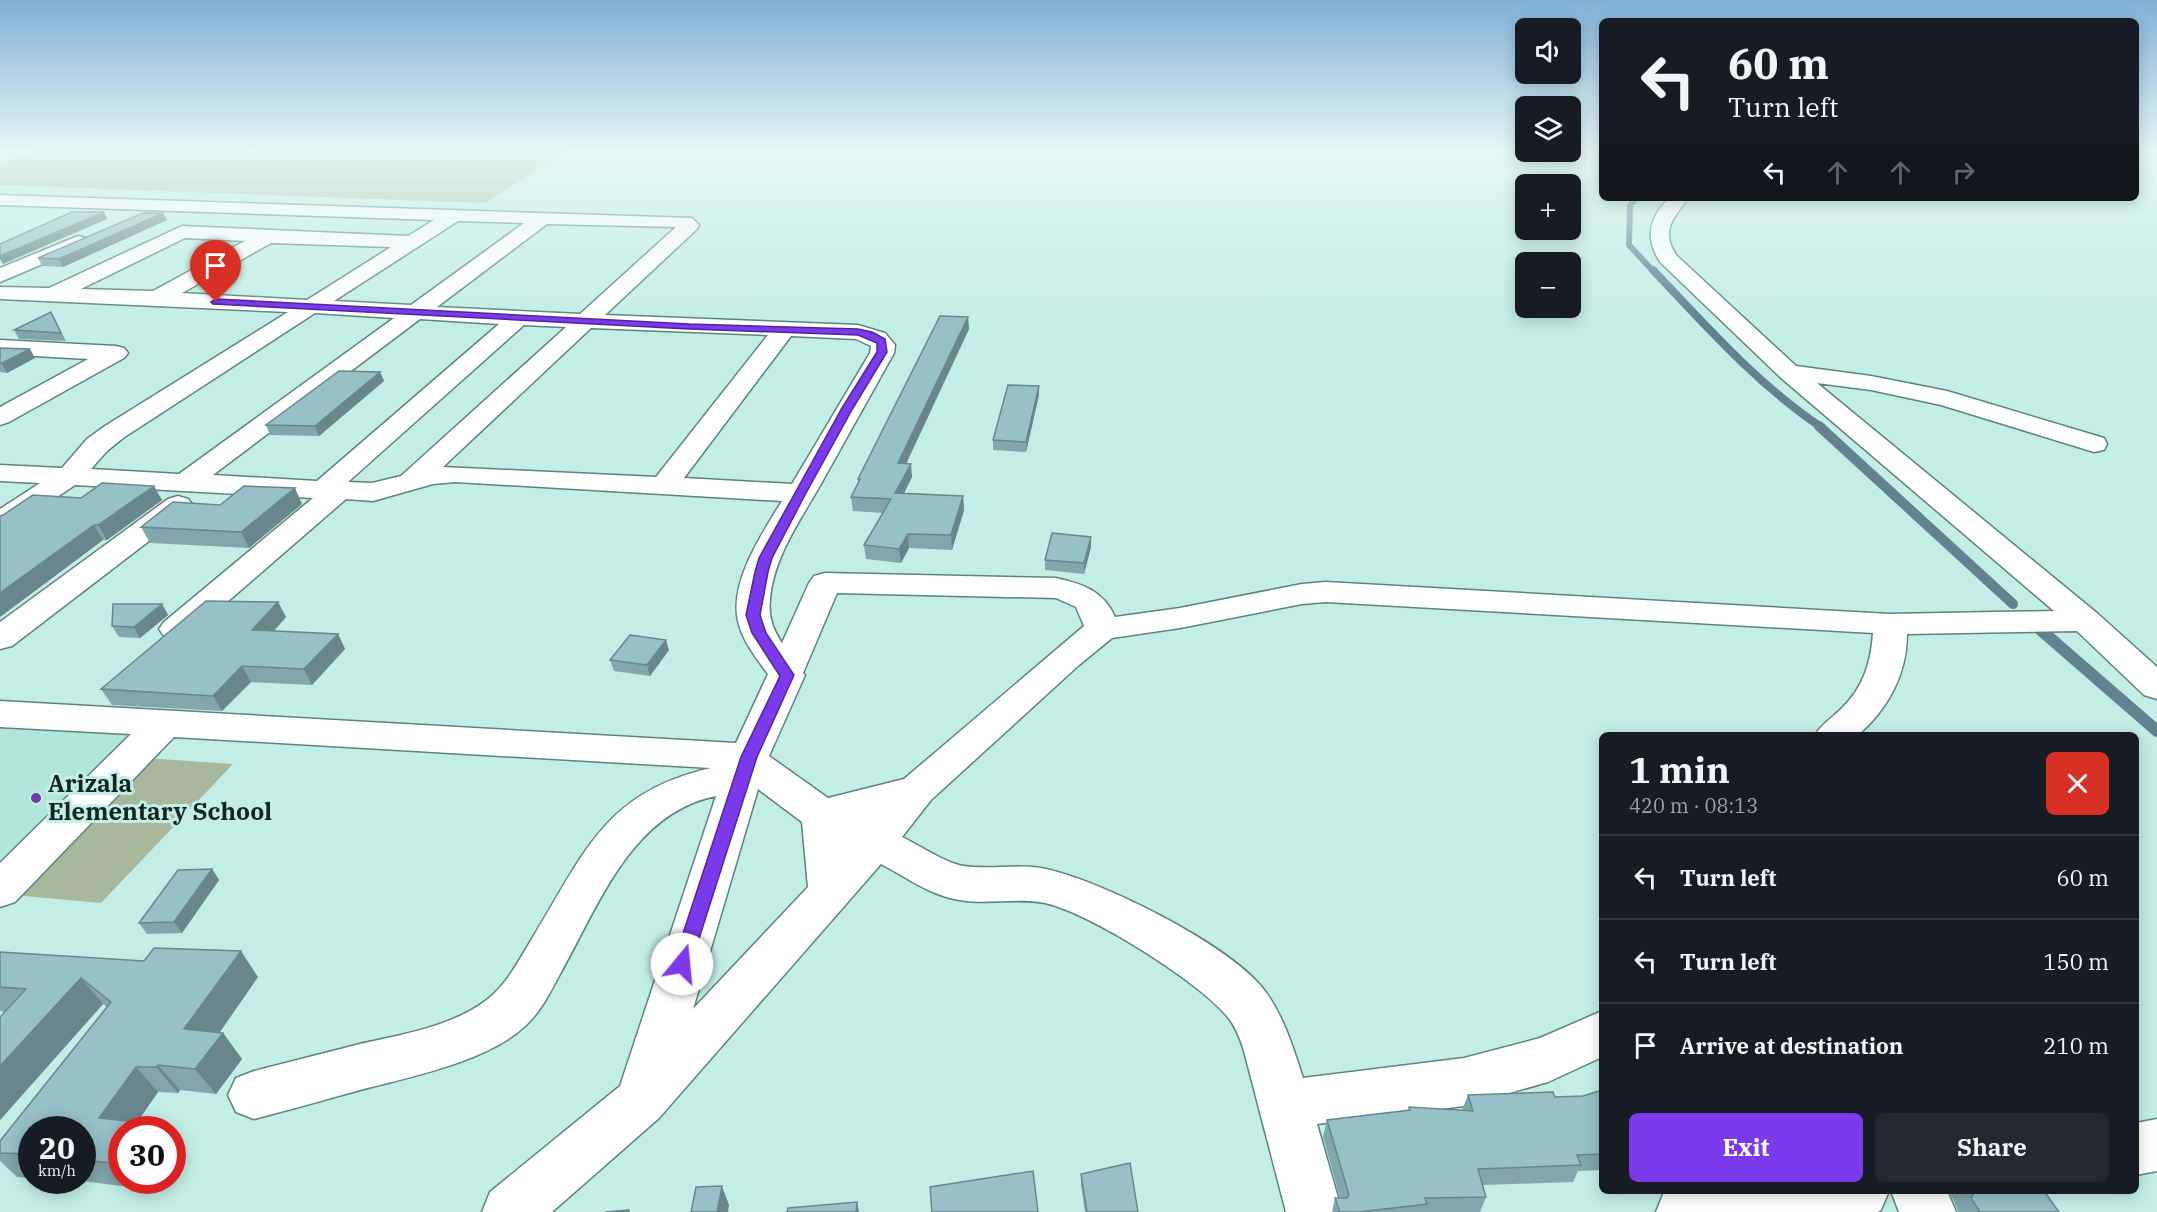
<!DOCTYPE html>
<meta charset="utf-8">
<style>
:root{--surface:#171b24;--page:#242831;--text:#f1f3f6;--muted:#9ea1a6;--line:#363941;--accent:#7c3aed}
body{margin:0;font-family:"IBM Plex Serif",serif;background:var(--page);color:var(--text);height:100vh;display:flex;flex-direction:column;font-size:22px;white-space:nowrap}
*{box-sizing:border-box;margin:0}
p{font-size:20px;color:var(--muted)}
.icon{flex:none;width:33px;height:33px;fill:none;stroke:currentColor;stroke-width:2;stroke-linecap:round;stroke-linejoin:round}
.map{position:relative;flex:1;overflow:hidden}
.drawer{position:absolute;left:1599px;top:732px;width:540px;height:462px;display:flex;flex-direction:column;background:var(--surface);border-radius:9px;box-shadow:0 3px 15px #0003}
.drawer>*{flex:none}
.hud{position:absolute;left:1599px;top:18px;width:540px;height:183px;border-radius:9px;box-shadow:0 3px 15px #0003;background:#171b24;color:var(--text);overflow:hidden}
.buttons{position:absolute;left:1515px;top:18px;display:grid;gap:12px}
.buttons a{display:grid;place-items:center;width:66px;height:66px;border-radius:9px;background:var(--surface);box-shadow:0 3px 15px #0003;font-size:30px}
.speed{position:absolute;left:18px;top:1116px;display:flex;gap:12px;font-size:30px;font-weight:700;text-align:center}
.speed>*{display:grid;place-content:center;width:78px;height:78px;border-radius:50%;background:var(--surface);box-shadow:0 3px 15px #0003;line-height:1}
.speed small{font-size:15px;font-weight:400}
.speed .limit{border:9px solid #d22;background:#fff;color:#111}
.pin{position:absolute;display:grid;place-items:center;width:51px;height:51px;color:#fff;margin:-62px -26px;border-radius:50% 50% 50% 0;rotate:-45deg;box-shadow:0 0 6px #0007}
.pin .icon{rotate:45deg}
.me{position:absolute;width:66px;margin:-33px;rotate:17deg;stroke-linejoin:round;filter:drop-shadow(0 0 4px #0008)}
.turn{display:flex;align-items:center;gap:21px;height:126px;padding:0 30px;font-size:27px}
.turn .icon{width:78px;height:78px;stroke-width:2.5}
.turn b{display:block;font-size:42px;line-height:51px}
.lanes{display:flex;align-items:center;height:57px;padding:0 30px;background:#0003;justify-content:center;gap:30px;direction:ltr}
.lanes .off{opacity:.35}
.round{display:grid;place-items:center;flex:none;width:63px;height:63px;border-radius:9px;background:var(--page)}
.head{display:flex;align-items:center;justify-content:space-between;height:102px;padding:0 30px}
h1{font-size:36px;font-weight:800;line-height:45px}
.cta{display:flex;gap:12px;margin-top:auto;padding:12px 30px}
.cta a{flex:1;height:69px;border-radius:9px;background:var(--accent);color:#fff;font-size:24px;font-weight:800;line-height:69px;text-align:center}
.cta a+a{background:var(--page);color:var(--text)}
ul{padding:0;list-style:none}
li{display:flex;align-items:center;gap:18px;height:84px;padding:0 30px;border-top:2px solid var(--line)}
li div{flex:1}
li b{display:block;font-size:22px}
li em{font-style:normal}
.map>svg:first-child{display:block}
</style>
<div class="map">
<svg width="2157" height="1212" viewBox="0 0 2157 1212">
<rect width="100%" height="100%" fill="#c3eee6"/>
<!-- built -->
<polygon fill="#b1e6db" points="0,721 144,730 0,866"/>
<!-- green -->
<g fill="#a7b89d">
<polygon points="40,150 569,150 485,203 0,185 0,162"/>
<polygon points="145,758 233,764 101,903 2,894"/>
</g>
<g fill="none" stroke-linecap="round" stroke-linejoin="round">
<!-- stream-far3 -->
<polyline stroke="#63828f" stroke-width="6" points="1636,198 1630,206 1629,245 1654,272"/>
<!-- stream-far2 -->
<path stroke="#63828f" stroke-width="8" d="M1653 270C1706 326 1757 384 1821 427"/>
<!-- stream-far1 -->
<g stroke="#63828f" stroke-width="10">
<polyline points="1819,426 2013,604"/>
<polyline points="2033,623 2037,627"/>
</g>
<!-- stream -->
<polyline stroke="#63828f" stroke-width="12" points="2035,625 2157,731"/>
<!-- street casing -->
<g stroke="#5c847d" stroke-width="3">
<g id="street">
<path d="M0 195 692 218 699 225 697 229 605 315 858 325 885 333 895 345 894 353C870 396 846 439 822 482 802 518 773 557 770 600 768 616 773 630 782 643L809 583 814 576 825 573 1056 578C1082 584 1103 590 1115 617L1180 608 1302 584 1326 582 1890 614 2054 611 1780 377 1661 263C1644 239 1649 218 1669 198H1688C1674 218 1660 230 1676 255L1796 366 1871 376 1947 391 2104 438 2107 444 2104 450 2094 452 1941 405 1871 390 1817 383 2098 614 2157 667V699L2144 695 2077 631 1907 634C1907 674 1888 709 1858 735H1815C1822 724 1832 718 1841 709 1863 688 1871 663 1873 633L1326 602 1302 604 1180 628 1112 638 1079 665 931 800 902 837C919 845 947 864 964 866 991 870 1020 863 1046 869 1104 882 1223 942 1261 986 1282 1011 1293 1047 1303 1078L1464 1058 1540 1038 1602 1011V1057L1548 1082 1464 1106 1317 1124 1342 1212H1286L1244 1051C1240 1038 1235 1025 1226 1015 1196 980 1090 913 1045 903 1015 897 984 906 954 899 929 894 904 876 881 864L659 1118 552 1212H482L490 1192 620 1086 716 796C631 813 598 907 560 974 550 993 540 1013 524 1027 486 1062 409 1077 360 1090 324 1100 289 1110 254 1119L236 1112 228 1095 236 1078 254 1071C289 1062 325 1053 360 1044 403 1034 452 1027 488 999 508 983 520 958 533 937 585 852 605 792 711 768L174 737 15 902 0 907V863L131 734 0 727V701L736 743 768 674C756 658 742 640 738 621 729 582 763 532 782 501L455 482 433 484 373 501 346 499 188 636 176 639 164 636 159 629 164 622 313 498 75 485 11 528 0 531V509L40 483 0 481V465L62 468 87 439 105 426 288 312 0 299V287L49 288 182 226 408 236 434 220 0 205ZM458 221 524 223 411 305 334 301ZM547 224 676 227 580 314 437 307ZM185 238 245 241 153 291 81 289ZM271 243 391 247 307 300 182 293ZM315 313 394 318 179 474 91 469 107 451 123 438ZM420 319 499 324 317 481 213 475ZM524 325 566 327 401 476 372 483 348 482ZM591 328 768 335 656 477 443 467ZM791 336 856 339 871 346 870 353 792 484 684 478ZM837 593 1056 598 1076 607 1084 626 904 779 828 798 769 756 805 675 803 673ZM758 789 802 822 808 887 693 1009Z"/>
<polygon points="78,236 85,238 88,242 85,246 0,282 0,268"/>
<polygon points="0,340 116,346 124,348 128,353 124,358 9,422 0,425 0,407 88,359 0,354"/>
<polygon points="178,496 188,499 193,505 188,511 12,646 0,649 0,622 168,499"/>
<polygon points="2157,1119 2157,1171 2136,1175 2136,1123"/>
<polygon points="1667,1191 1889,1191 1881,1210 1878,1212 1656,1212 1664,1192"/>
<polygon points="1891,1191 1947,1191 1956,1212 1899,1212"/>
</g>
</g>
<!-- street -->
<use href="#street" fill="#fff" fill-rule="evenodd"/>
</g>
<!-- wall -->
<g fill="#81a6ab">
<polygon points="167,220 63,267 42,266 38,258"/>
<polygon points="51,312 66,341 19,339 14,330"/>
<polygon points="968,317 969,329 906,463 912,477 904,493 963,496 964,510 952,550 909,548 901,563 866,559 864,545 883,513 853,511 851,497 858,483 858,479"/>
<polygon points="0,348 35,358 7,373 0,372"/>
<polygon points="380,372 384,381 319,436 270,435 266,425"/>
<polygon points="1039,386 1039,395 1026,452 993,450 993,440"/>
<polygon points="81,498 162,500 107,540 103,540 0,617 0,516"/>
<polygon points="302,504 249,548 150,543 141,527"/>
<polygon points="1091,537 1091,547 1084,574 1045,570 1045,560"/>
<polygon points="278,602 286,617 274,631 338,634 345,649 312,685 251,682 222,711 112,705 101,689"/>
<polygon points="162,604 168,615 140,638 119,637 112,626"/>
<polygon points="669,650 650,676 614,671 610,660"/>
<polygon points="212,869 219,880 182,933 147,934 139,923"/>
<polygon points="0,952 258,977 219,1033 223,1033 242,1059 216,1094 180,1090 178,1093 158,1092 137,1122 162,1125 166,1130 122,1130 122,1180 161,1180 154,1190 74,1180 82,1180 82,1130 32,1130 32,1178 17,1177 0,1161 0,1141 107,1007 103,1004 0,1120 0,1017 5,1012 0,1011"/>
<polygon points="1602,1090 1602,1170 1578,1171 1573,1182 1483,1185 1486,1197 1480,1212 1332,1212 1335,1198 1340,1198 1323,1137 1327,1120 1408,1111 1409,1107 1462,1110 1468,1095 1555,1097 1583,1096"/>
<polygon points="1081,1174 1138,1212 1085,1212 1081,1185"/>
<polygon points="1952,1191 2044,1191 2059,1212 1957,1212 1958,1211 1950,1193"/>
</g>
<!-- shaded-wall -->
<g fill="#69878b">
<polygon points="104,212 107,219 3,264 0,259 0,256"/>
<polygon points="163,213 167,220 63,267 59,259"/>
<polygon points="968,317 969,329 900,477 898,463"/>
<polygon points="30,349 35,358 7,373 2,364"/>
<polygon points="380,372 384,381 319,436 315,426"/>
<polygon points="1039,386 1039,395 1026,452 1026,442"/>
<polygon points="911,464 912,477 897,507 895,493"/>
<polygon points="154,486 162,500 107,540 98,525"/>
<polygon points="295,488 302,504 249,548 241,532"/>
<polygon points="963,496 964,510 952,550 951,535"/>
<polygon points="94,525 103,540 0,617 0,593"/>
<polygon points="908,534 909,548 901,563 899,549"/>
<polygon points="1091,537 1091,547 1084,574 1084,563"/>
<polygon points="278,602 286,617 261,645 252,630"/>
<polygon points="162,604 168,615 140,638 134,627"/>
<polygon points="338,634 345,649 312,685 304,669"/>
<polygon points="666,640 669,650 650,676 647,665"/>
<polygon points="242,666 251,682 222,711 213,696"/>
<polygon points="212,869 219,880 182,933 174,922"/>
<polygon points="241,951 258,977 204,1055 184,1029"/>
<polygon points="81,978 103,1004 0,1120 0,1066"/>
<polygon points="223,1033 242,1059 216,1094 195,1069"/>
<polygon points="158,1065 180,1090 178,1093 156,1067"/>
<polygon points="136,1067 158,1092 132,1130 99,1118"/>
<polygon points="162,1125 166,1130 158,1130"/>
<polygon points="172,1137 184,1149 172,1165"/>
<polygon points="145,1180 161,1180 154,1190"/>
<polygon points="722,1186 729,1205 728,1212 717,1212"/>
<polygon points="857,1202 859,1212 856,1212"/>
</g>
<!-- building -->
<g fill="#96c1c7" stroke="#69878b" stroke-width="1.5">
<polygon points="72,212 104,212 0,256 0,244"/>
<polygon points="143,213 163,213 59,259 38,258"/>
<polygon points="51,312 61,333 14,330"/>
<polygon points="940,316 968,317 898,463 911,464 895,493 963,496 951,535 908,534 899,549 864,545 891,499 851,497 860,479 858,479"/>
<polygon points="0,348 30,349 0,364"/>
<polygon points="339,371 380,372 315,426 266,425"/>
<polygon points="1008,385 1039,386 1026,442 993,440"/>
<polygon points="102,483 154,486 98,525 94,525 0,593 0,516 3,515 33,495 81,498"/>
<polygon points="244,486 295,488 241,532 141,527 173,502 220,505"/>
<polygon points="1052,533 1091,537 1084,563 1045,560"/>
<polygon points="206,601 278,602 252,630 338,634 304,669 242,666 213,696 101,689"/>
<polygon points="113,604 162,604 134,627 112,626"/>
<polygon points="630,635 666,640 647,665 610,660"/>
<polygon points="212,869 174,922 139,923 178,870"/>
<polygon points="154,948 241,951 184,1029 223,1033 195,1069 158,1065 156,1067 136,1067 99,1118 162,1125 158,1130 122,1130 122,1164 82,1160 82,1130 32,1130 32,1154 0,1153 0,1141 111,1002 81,978 0,1066 0,1017 26,989 0,987 0,952 144,961"/>
<polygon points="1602,1090 1602,1154 1577,1155 1581,1165 1478,1169 1486,1197 1425,1198 1427,1204 1359,1212 1340,1212 1335,1198 1347,1198 1349,1195 1327,1120 1410,1110 1409,1107 1473,1111 1468,1095 1553,1092 1555,1097 1583,1096"/>
<polygon points="1130,1163 1138,1212 1087,1212 1081,1174"/>
<polygon points="1033,1171 1038,1212 932,1212 930,1187"/>
<polygon points="722,1186 717,1212 691,1212 696,1187"/>
<polygon points="1972,1191 2044,1191 2059,1212 1980,1212 1971,1198 1973,1195"/>
<polygon points="857,1202 856,1212 787,1212 788,1208"/>
<polygon points="629,1210 629,1212 605,1212"/>
</g>
<!-- sky -->
<linearGradient id="sky" x2="0" y2="1"><stop stop-color="#80b0d7"/><stop offset="0.47" stop-color="#e4f7f4"/><stop offset="1" stop-color="#e4f7f4" stop-opacity="0"/></linearGradient>
<rect width="2157" height="320" fill="url(#sky)"/>
<!-- route -->
<polygon fill="#7c3aed" stroke="#51269a" stroke-width="1.5" points="216,299 689,324 858,329 872,332 885,339 887,352 853,408 806,493 772,558 768,572 760,615 766,633 794,675 757,757 689,970 682,972 676,970 673,964 741,757 780,676 752,633 746,615 755,572 759,558 795,493 842,408 877,352 877,343 858,335 689,329 213,304 211,302"/>
<!-- markers -->
<circle fill="#703ab1" stroke="#c3eee6" stroke-width="2" cx="36" cy="798" r="6"/>
<g text-anchor="middle" stroke-width="6" stroke-linejoin="round" paint-order="stroke">
<!-- near-poi labels -->
<g font-size="24" font-weight="bold" fill="#132421" stroke="#c3eee6" text-anchor="start">
<text x="48" y="792">Arizala<tspan x="48" dy="28">Elementary School</tspan></text>
</g>
</g>
</svg>
<div class="buttons">
<a><svg class="icon" aria-label="sound" viewBox="0 0 24 24"><path d="M4 9h4l5-4v14l-5-4H4zM17 9q2 3 0 6"/></svg></a>
<a><svg class="icon" aria-label="layers" viewBox="0 0 24 24"><path d="M12 4l9 5-9 5-9-5zM3 14l9 5 9-5"/></svg></a>
<a>+</a>
<a>−</a>
</div>
<div class="speed"><div>20<small>km/h</small></div><div class="limit">30</div></div>
<div class="pin" style="left:216px;top:302px;background:#d93025"><svg class="icon" aria-label="arrive" viewBox="0 0 24 24"><path d="M6 21V4h12l-3 4 3 4H6"/></svg></div>
<svg class="me" style="left:682px;top:964px" viewBox="-20 -20 40 40"><circle r="19" fill="#fff"/><path d="M0-13L10 11 0 6-10 11z" fill="#7c3aed"/></svg>
<div class="hud">
<div class="turn"><svg class="icon" aria-label="left" viewBox="0 0 24 24"><path d="M17 20v-9H6M10 6l-5 5 5 5"/></svg><div><b>60 m</b>Turn left</div></div>
<div class="lanes"><svg class="icon" aria-label="left" viewBox="0 0 24 24"><path d="M17 20v-9H6M10 6l-5 5 5 5"/></svg><svg class="icon off" aria-label="ahead" viewBox="0 0 24 24"><path d="M12 20V5M6 11l6-6 6 6"/></svg><svg class="icon off" aria-label="ahead" viewBox="0 0 24 24"><path d="M12 20V5M6 11l6-6 6 6"/></svg><svg class="icon off" aria-label="right" viewBox="0 0 24 24"><path d="M7 20v-9h11M14 6l5 5-5 5"/></svg></div>
</div>
<section class="drawer">
<div class="head"><div><h1>1 min</h1><p>420 m · 08:13</p></div><a class="round" style="background:#d93025;color:#fff"><svg class="icon" aria-label="close" viewBox="0 0 24 24"><path d="M6 6l12 12M18 6L6 18"/></svg></a></div>
<ul>
<li><svg class="icon" aria-label="left" viewBox="0 0 24 24"><path d="M17 20v-9H6M10 6l-5 5 5 5"/></svg><div><b>Turn left</b></div><em>60 m</em></li>
<li><svg class="icon" aria-label="left" viewBox="0 0 24 24"><path d="M17 20v-9H6M10 6l-5 5 5 5"/></svg><div><b>Turn left</b></div><em>150 m</em></li>
<li><svg class="icon" aria-label="arrive" viewBox="0 0 24 24"><path d="M6 21V4h12l-3 4 3 4H6"/></svg><div><b>Arrive at destination</b></div><em>210 m</em></li>
</ul>
<div class="cta"><a>Exit</a><a>Share</a></div>
</section>
</div>
